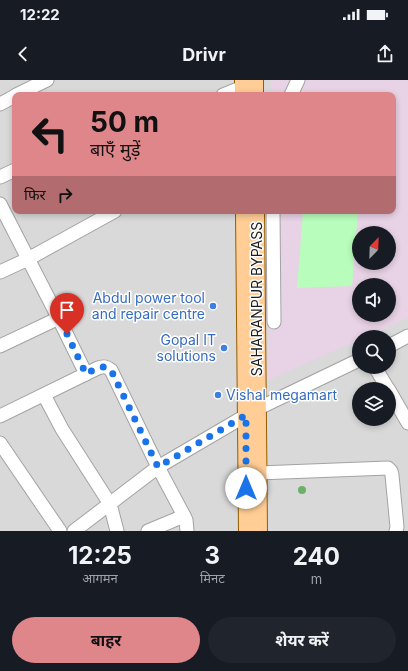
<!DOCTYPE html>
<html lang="hi">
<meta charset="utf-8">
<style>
:root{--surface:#171b24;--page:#20242c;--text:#f1f3f6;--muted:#9ea1a6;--accent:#df868b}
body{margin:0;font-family:Inter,"Noto Sans Devanagari",sans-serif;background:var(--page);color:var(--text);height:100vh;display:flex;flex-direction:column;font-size:15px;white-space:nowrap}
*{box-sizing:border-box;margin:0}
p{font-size:13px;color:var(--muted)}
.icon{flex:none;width:22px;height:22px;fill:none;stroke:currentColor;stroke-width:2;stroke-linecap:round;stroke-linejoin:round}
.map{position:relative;height:451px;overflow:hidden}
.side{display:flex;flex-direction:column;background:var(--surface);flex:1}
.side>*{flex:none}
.top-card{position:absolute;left:12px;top:12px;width:384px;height:122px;border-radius:8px;box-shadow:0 2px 6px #0003;background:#df868b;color:#111;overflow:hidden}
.needle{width:26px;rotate:23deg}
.controls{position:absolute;left:352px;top:146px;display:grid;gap:8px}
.controls a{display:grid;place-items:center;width:44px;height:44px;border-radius:50%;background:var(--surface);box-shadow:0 2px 6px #0003;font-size:20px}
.pin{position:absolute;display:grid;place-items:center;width:34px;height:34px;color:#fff;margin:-41px -17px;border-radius:50% 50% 50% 0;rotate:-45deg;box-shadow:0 0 4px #0007}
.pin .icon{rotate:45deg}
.me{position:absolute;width:44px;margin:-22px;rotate:0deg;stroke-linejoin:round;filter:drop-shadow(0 0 3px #0008)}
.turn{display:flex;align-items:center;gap:14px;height:84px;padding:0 12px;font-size:18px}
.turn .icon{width:52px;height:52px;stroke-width:2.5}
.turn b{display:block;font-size:28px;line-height:34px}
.then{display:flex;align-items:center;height:38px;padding:0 12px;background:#0003;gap:8px;font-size:15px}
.eta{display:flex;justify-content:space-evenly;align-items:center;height:68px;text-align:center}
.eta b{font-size:24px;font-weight:700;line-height:28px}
.action{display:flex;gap:8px;margin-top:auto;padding:8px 12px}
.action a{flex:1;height:46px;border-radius:24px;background:var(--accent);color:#111;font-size:16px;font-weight:700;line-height:46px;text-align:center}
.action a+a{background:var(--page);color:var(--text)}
.status{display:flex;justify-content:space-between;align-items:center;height:28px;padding:0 20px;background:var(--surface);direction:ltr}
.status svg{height:11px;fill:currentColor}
header{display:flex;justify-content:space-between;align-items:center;height:52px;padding:0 12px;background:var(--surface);font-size:18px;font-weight:700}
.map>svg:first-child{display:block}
</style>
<div class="status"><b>12:22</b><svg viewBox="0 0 49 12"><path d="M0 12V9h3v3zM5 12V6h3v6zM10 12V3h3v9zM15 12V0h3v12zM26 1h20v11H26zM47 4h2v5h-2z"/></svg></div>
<header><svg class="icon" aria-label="back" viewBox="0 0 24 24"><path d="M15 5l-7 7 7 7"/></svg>Drivr<svg class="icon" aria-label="share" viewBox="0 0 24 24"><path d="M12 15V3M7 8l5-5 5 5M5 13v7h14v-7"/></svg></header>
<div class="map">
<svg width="408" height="451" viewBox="0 0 408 451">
<rect width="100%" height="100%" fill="#eee9e0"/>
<!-- residential -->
<path fill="#dad9d9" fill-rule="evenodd" d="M0 0H408V451H0ZM15 15H393V131H15ZM359 153H389V183H359ZM359 205H389V235H359ZM359 257H389V287H359ZM359 309H389V339H359Z"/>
<!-- industrial -->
<path fill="#e8d2e5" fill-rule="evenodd" d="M271 0H408V238L366 257H359V260L268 300 270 131H393V15H271ZM359 153H389V183H359ZM359 205H389V235H359Z"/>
<!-- park -->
<polygon fill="#b8fdbb" points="303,131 358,131 352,206 297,208"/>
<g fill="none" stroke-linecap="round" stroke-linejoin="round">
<!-- minor casing -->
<g stroke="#a3a3a3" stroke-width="15">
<g id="minor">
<polyline points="16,15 47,0"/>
<polyline points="223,15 243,7"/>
<polyline points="291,15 298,0"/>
<polyline points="0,24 15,16"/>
<polyline points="0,97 15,90"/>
<polyline points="0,124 60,241 86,294"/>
<polyline points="273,131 274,242"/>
<polyline points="0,192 28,179 115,131"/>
<polyline points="0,266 59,238"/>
<polyline points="389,266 408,256"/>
<polyline points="375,287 388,309"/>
<polyline points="389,310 408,343"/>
<polyline points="44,315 62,349 110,424 117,451"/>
<path d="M0 336 98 288C103 286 106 286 111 290L158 387 183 434 186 440 187 451"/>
<polyline points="0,363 60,451"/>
<polyline points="258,393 388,388 391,391 392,395 397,447 396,451"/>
<polyline points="74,451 158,387 257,329 359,280"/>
<polyline points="148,451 184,436"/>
</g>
</g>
<!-- major casing -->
<g stroke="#945d00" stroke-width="18">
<g id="major">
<polyline points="255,0 255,15"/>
<polyline points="243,15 243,0"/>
<polyline points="244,131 247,451"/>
<polyline points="256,131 259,451"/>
</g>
</g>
<!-- minor -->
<use href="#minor" stroke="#fff" stroke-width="13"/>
<!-- major -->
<use href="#major" stroke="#ffcd95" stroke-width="16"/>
</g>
<!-- trees -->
<circle fill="#6db069" cx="302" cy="410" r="4"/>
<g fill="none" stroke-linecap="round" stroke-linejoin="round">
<!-- route -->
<path stroke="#1a73e8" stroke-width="7" stroke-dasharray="0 12.6" d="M67 254 86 294C94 290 103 283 111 290L158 387 246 335V408"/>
</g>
<!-- markers -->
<g fill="#3f7fe0" stroke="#fff" stroke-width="1.5">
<circle cx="213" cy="226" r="4"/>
<circle cx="224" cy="268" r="4"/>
<circle cx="218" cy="315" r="4"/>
</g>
<g text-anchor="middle" stroke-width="3" stroke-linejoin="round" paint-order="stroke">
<!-- shop labels -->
<g font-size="14" fill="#366cbe" stroke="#fff" text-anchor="end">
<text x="205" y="223">Abdul power tool<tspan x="205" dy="16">and repair centre</tspan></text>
<text x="216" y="265">Gopal IT<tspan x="216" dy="16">solutions</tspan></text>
<text x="226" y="320" text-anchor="start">Vishal megamart</text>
</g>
<!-- street labels -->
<g font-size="14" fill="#1c1c1c" stroke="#fff">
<text transform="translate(257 219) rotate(-90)" y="5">SAHARANPUR BYPASS</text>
</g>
</g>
</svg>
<div class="controls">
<a><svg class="needle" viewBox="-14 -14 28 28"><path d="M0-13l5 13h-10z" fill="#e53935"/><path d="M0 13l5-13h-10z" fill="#9ea1a6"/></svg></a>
<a><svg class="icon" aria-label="sound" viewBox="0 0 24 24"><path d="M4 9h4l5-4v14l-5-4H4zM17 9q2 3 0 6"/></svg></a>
<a><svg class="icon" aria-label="search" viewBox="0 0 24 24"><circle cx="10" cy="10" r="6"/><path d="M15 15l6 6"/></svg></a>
<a><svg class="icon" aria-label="layers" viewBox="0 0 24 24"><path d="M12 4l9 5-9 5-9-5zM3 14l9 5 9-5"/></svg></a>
</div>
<div class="pin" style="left:67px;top:254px;background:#d93025"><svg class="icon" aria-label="arrive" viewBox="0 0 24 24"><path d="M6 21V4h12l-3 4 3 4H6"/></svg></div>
<svg class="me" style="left:246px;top:408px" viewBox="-20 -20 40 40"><circle r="19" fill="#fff"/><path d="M0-13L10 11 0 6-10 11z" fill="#1a73e8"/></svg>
<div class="top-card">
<div class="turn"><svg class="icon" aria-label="left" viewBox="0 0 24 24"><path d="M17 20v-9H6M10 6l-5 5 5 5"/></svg><div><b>50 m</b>बाएँ मुड़ें</div></div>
<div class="then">फिर<svg class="icon" aria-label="right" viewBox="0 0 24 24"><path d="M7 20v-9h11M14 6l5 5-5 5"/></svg></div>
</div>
</div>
<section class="side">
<div class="eta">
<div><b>12:25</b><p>आगमन</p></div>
<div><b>3</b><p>मिनट</p></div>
<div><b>240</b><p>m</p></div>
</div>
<div class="action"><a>बाहर</a><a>शेयर करें</a></div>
</section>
